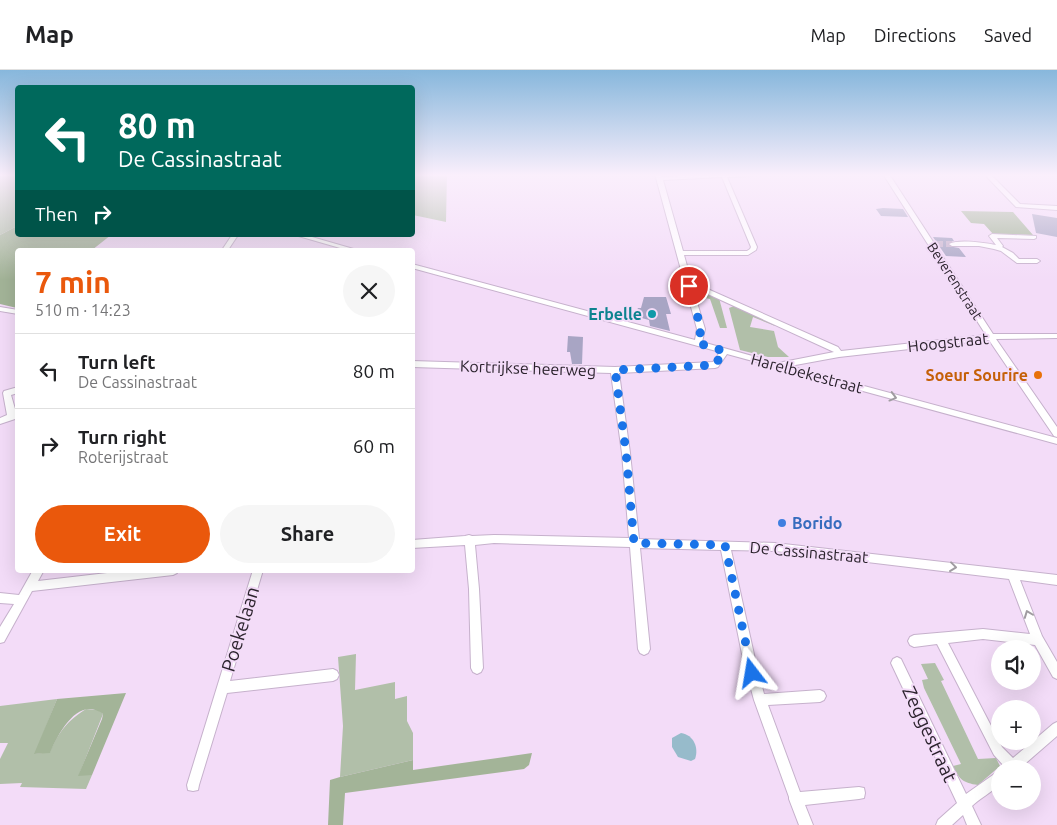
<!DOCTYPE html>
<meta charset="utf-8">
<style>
:root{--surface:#fff;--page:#f6f6f6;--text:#202124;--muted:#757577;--line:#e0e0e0;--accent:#ea580c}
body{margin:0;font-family:Ubuntu,sans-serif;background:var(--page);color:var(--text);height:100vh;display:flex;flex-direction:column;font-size:19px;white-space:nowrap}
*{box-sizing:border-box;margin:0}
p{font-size:16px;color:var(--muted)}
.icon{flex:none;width:28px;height:28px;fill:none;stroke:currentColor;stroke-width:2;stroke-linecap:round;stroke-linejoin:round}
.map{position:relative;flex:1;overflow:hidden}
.panel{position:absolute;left:15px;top:178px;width:400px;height:325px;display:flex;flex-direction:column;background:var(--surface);border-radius:5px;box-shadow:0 5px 20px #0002}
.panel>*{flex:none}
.banner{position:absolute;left:15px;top:15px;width:400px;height:152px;border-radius:5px;box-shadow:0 5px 20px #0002;background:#00695c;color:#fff;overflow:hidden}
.buttons{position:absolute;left:991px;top:570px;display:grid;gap:10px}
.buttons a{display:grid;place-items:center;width:50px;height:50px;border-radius:50%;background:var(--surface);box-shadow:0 5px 20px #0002;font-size:25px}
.pin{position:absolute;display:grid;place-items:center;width:42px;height:42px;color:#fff;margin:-21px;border:2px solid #fff;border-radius:50%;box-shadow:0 1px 5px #0007}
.me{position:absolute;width:55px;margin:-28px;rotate:346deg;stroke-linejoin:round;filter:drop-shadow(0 0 4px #0008)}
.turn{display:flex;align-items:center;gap:18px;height:105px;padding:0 20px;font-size:22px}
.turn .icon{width:65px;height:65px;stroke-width:2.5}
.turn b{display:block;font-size:35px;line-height:42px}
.then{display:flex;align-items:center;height:48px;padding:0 20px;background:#0003;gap:10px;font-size:19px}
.round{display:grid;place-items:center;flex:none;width:52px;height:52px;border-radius:26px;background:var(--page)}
.head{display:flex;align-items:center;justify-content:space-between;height:85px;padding:0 20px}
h1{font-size:30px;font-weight:700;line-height:38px;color:var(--accent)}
.button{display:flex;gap:10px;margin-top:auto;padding:10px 20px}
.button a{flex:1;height:58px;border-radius:30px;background:var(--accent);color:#fff;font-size:20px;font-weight:700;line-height:58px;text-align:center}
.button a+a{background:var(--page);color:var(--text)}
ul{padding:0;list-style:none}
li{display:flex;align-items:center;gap:15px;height:75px;padding:0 20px;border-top:1px solid var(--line)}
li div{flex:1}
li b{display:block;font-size:19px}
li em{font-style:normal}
header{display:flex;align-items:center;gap:30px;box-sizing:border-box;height:70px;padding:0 25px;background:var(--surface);border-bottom:1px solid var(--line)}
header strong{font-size:24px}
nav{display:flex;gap:28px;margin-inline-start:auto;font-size:18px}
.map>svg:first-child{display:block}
</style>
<header>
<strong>Map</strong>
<nav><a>Map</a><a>Directions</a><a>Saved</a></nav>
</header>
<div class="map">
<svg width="1057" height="755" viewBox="0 0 1057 755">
<rect width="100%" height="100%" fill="#f3dcf8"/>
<!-- green -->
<g fill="#b1bfa9">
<polygon points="0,104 17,104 17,156 0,165"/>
<polygon points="413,104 447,104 446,152 413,145"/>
<polygon points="696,218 719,228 727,258 720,258 710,229 695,226 693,219"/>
<polygon points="734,236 773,253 775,256 753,247 750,257 774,261 778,277 789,287 768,287 740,280 729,238"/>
<polygon points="356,584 355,620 395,612 395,629 407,626 407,651 413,663 413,690 340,707 343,656 338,587"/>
<path d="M935 593 944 610 941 611 978 689 996 688 1000 696 978 715C963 713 959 709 953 696L961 694 924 618 922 610 928 609 921 594Z"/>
<path d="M57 629 35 684 50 682C59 662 67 651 86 639L98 640 103 644 79 705H92L86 719 20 717 22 713 0 714V689L8 673H0V636Z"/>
</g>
<!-- forest -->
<g fill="#a3b498">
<polygon points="961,141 1013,142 1033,165 993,164 984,154 971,153"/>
<polygon points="17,156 18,165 111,165 92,180 18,180 17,238 0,234 0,165"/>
<path d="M126 623 92 705 78 706 102 649 103 644C78 625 58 664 50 683L34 684 57 629Z"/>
<polygon points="532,683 529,695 524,699 345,723 343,755 328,755 330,710 340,707 413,690 413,700"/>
</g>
<!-- water -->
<path fill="#97bbcb" d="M681 663C694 665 699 678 695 689L691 691 678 687 672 677V668Z"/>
<!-- building -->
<g fill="#a8a5c4">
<polygon points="883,138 903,139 908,147 881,146 876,139"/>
<polygon points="1032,144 1057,148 1057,167 1036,163"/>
<polygon points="933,167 952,168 954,171 948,172 948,176 959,178 966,187 946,186"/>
<polygon points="644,227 666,227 671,244 666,244 670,261 650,256 649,250 634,246 638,238 641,238"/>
<polygon points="568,266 583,267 582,294 572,294 570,282 567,282"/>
</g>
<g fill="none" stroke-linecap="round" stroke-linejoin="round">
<!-- minor-tunnel -->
<polyline stroke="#cbb7d0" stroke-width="6" stroke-dasharray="6 3" stroke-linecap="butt" points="937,174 952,174"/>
<!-- minor casing -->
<g stroke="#c6b1cc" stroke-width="2">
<g id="minor">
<path d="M655 104H661L662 107 718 104H756L753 106 727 107 757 177 756 180 748 185H684L692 214 703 217 838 277 841 281 986 265 883 104H889L993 264H1057V268L996 269 1057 357V367L1054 366 989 270 839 287 790 296 1057 368V374L727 284 718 297 715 298 619 303 630 383 639 469 775 473 1057 505V515L1020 510 1042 566 1057 592V609L1053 607 1035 575 983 569 948 573 1002 677 1013 688 1053 654 1057 652V666L1019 699H1003L1004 696 994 685 937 574 914 577 910 575 908 571 910 567 914 565 983 559 1030 564 1009 509 775 481 731 480 755 589 764 624 820 620 824 622 826 626 824 630 820 632 768 635 800 722 859 717 864 718 865 723 864 728 859 729 805 735 813 755H799L789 729V727L754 630 743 589 721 480 640 478 650 579 648 583 644 585 640 583 638 579 630 477 494 473 475 475 479 519 483 598 481 602 477 604 473 602 471 598 469 519 465 475 412 478V470L465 466 469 465 472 466 494 465 629 468 622 383 611 303 412 297V291L615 297 713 292 720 282 412 198V194L695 270 697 259ZM722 107 751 177 750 179 747 181H683L663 110ZM693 219 699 220 834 282 778 293 702 272 705 259Z"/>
<polygon points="984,104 990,104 1020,134 1057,136 1057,140 1016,137"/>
<path d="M992 164 1036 166V168L1034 169 997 168 1003 176 1002 177 1013 183 1019 189H1037L1040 191 1037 193H1017L1001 181 994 179 979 176H952L949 174C959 169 985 173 996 175L989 166Z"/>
<polygon points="232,165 238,165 228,180 222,180"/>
<polygon points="295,165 305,165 357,180 347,180"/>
<polygon points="0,237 18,240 18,244 0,241"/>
<polygon points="18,317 18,323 11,325 15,339 18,338 18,347 15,349 0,354 0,348 7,345 3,323 4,321"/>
<polygon points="33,500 44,500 38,511 133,500 178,500 177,503 173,505 32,521 4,572 0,573 0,557 14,534 0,533 0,523 19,525"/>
<polygon points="253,500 263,500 230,611 333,599 337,601 339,605 337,609 333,611 227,623 199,715 198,720 193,721 188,720 187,715"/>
<path d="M897 587 901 589 966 724 1000 700V714C991 723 980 728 972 736L981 755H967L963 745 952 755H936L938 750 957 733 891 593 893 589Z"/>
</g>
</g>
<!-- minor -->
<use href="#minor" fill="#fff" fill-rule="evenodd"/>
</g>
<!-- one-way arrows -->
<defs><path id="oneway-chevron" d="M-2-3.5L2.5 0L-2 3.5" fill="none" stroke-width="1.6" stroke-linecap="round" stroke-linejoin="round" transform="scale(1.25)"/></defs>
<g stroke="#a09ca1">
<use href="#oneway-chevron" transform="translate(893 327) rotate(15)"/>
<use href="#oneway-chevron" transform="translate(953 497) rotate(7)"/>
<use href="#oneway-chevron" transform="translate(1028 544) rotate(-111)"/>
</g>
<!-- sky -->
<linearGradient id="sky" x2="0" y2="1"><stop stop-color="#87b7dc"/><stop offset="0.5" stop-color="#faeffc"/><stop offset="1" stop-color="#faeffc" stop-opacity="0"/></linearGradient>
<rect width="1057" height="210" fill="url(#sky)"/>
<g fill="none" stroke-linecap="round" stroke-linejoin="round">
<!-- route -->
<polyline stroke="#1a73e8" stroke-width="9" stroke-dasharray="0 16.2" points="689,216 701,259 698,273 724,281 715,295 615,300 626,382 634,473 725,475 752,603"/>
</g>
<!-- markers -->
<circle fill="#0f9aa8" stroke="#f3dcf8" stroke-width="2" cx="652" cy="244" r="5"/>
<circle fill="#e8710a" stroke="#f3dcf8" stroke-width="2" cx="1038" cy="305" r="5"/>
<circle fill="#3f7fe0" stroke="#f3dcf8" stroke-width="2" cx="782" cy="453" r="5"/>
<g text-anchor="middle" stroke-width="4" stroke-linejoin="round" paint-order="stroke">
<!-- far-street labels -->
<g font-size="14" fill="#2c242e" stroke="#f3dcf8">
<text transform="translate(955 211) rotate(57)" y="5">Beverenstraat</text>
</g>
<!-- culture labels -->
<g font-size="16" font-weight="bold" fill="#0d838f" stroke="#f3dcf8" text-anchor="end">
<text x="642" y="250">Erbelle</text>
</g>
<!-- street labels -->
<g font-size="16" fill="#2c242e" stroke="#f3dcf8">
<text transform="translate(948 272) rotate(-6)" y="6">Hoogstraat</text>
<text transform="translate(528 298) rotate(2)" y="6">Kortrijkse heerweg</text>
<text transform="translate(807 303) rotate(15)" y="6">Harelbekestraat</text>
<text transform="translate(809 482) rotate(5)" y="6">De Cassinastraat</text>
</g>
<!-- food labels -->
<g font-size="16" font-weight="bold" fill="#c56008" stroke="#f3dcf8" text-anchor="end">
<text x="1028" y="311">Soeur Sourire</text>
</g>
<!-- shop labels -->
<g font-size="16" font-weight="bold" fill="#366cbe" stroke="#f3dcf8" text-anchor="start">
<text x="792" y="459">Borido</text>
</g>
<!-- near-street labels -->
<g font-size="19" fill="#2c242e" stroke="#f3dcf8">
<text transform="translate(240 559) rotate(-73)" y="7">Poekelaan</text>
<text transform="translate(930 664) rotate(65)" y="7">Zeggestraat</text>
</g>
</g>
</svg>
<div class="buttons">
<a><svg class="icon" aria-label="sound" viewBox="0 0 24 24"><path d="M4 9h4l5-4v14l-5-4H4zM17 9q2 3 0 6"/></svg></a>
<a>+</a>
<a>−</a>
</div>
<div class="pin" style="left:689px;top:216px;background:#d93025"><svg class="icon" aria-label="arrive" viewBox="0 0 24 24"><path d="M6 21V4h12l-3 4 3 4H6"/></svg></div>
<svg class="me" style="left:752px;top:603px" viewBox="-20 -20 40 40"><path d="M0-17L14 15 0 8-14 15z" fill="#1a73e8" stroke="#fff" stroke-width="4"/></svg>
<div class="banner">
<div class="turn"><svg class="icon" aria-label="left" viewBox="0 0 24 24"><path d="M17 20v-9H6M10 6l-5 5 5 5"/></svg><div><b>80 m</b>De Cassinastraat</div></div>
<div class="then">Then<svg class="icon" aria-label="right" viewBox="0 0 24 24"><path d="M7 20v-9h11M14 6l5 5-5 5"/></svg></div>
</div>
<section class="panel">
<div class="head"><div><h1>7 min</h1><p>510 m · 14:23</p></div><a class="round"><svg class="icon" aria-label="close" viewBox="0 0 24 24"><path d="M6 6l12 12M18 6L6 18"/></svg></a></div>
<ul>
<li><svg class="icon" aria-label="left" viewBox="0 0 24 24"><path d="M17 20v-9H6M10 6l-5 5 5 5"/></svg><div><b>Turn left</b><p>De Cassinastraat</p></div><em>80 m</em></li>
<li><svg class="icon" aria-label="right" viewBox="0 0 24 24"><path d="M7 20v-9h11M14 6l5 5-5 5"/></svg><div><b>Turn right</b><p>Roterijstraat</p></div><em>60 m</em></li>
</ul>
<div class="button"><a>Exit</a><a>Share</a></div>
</section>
</div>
